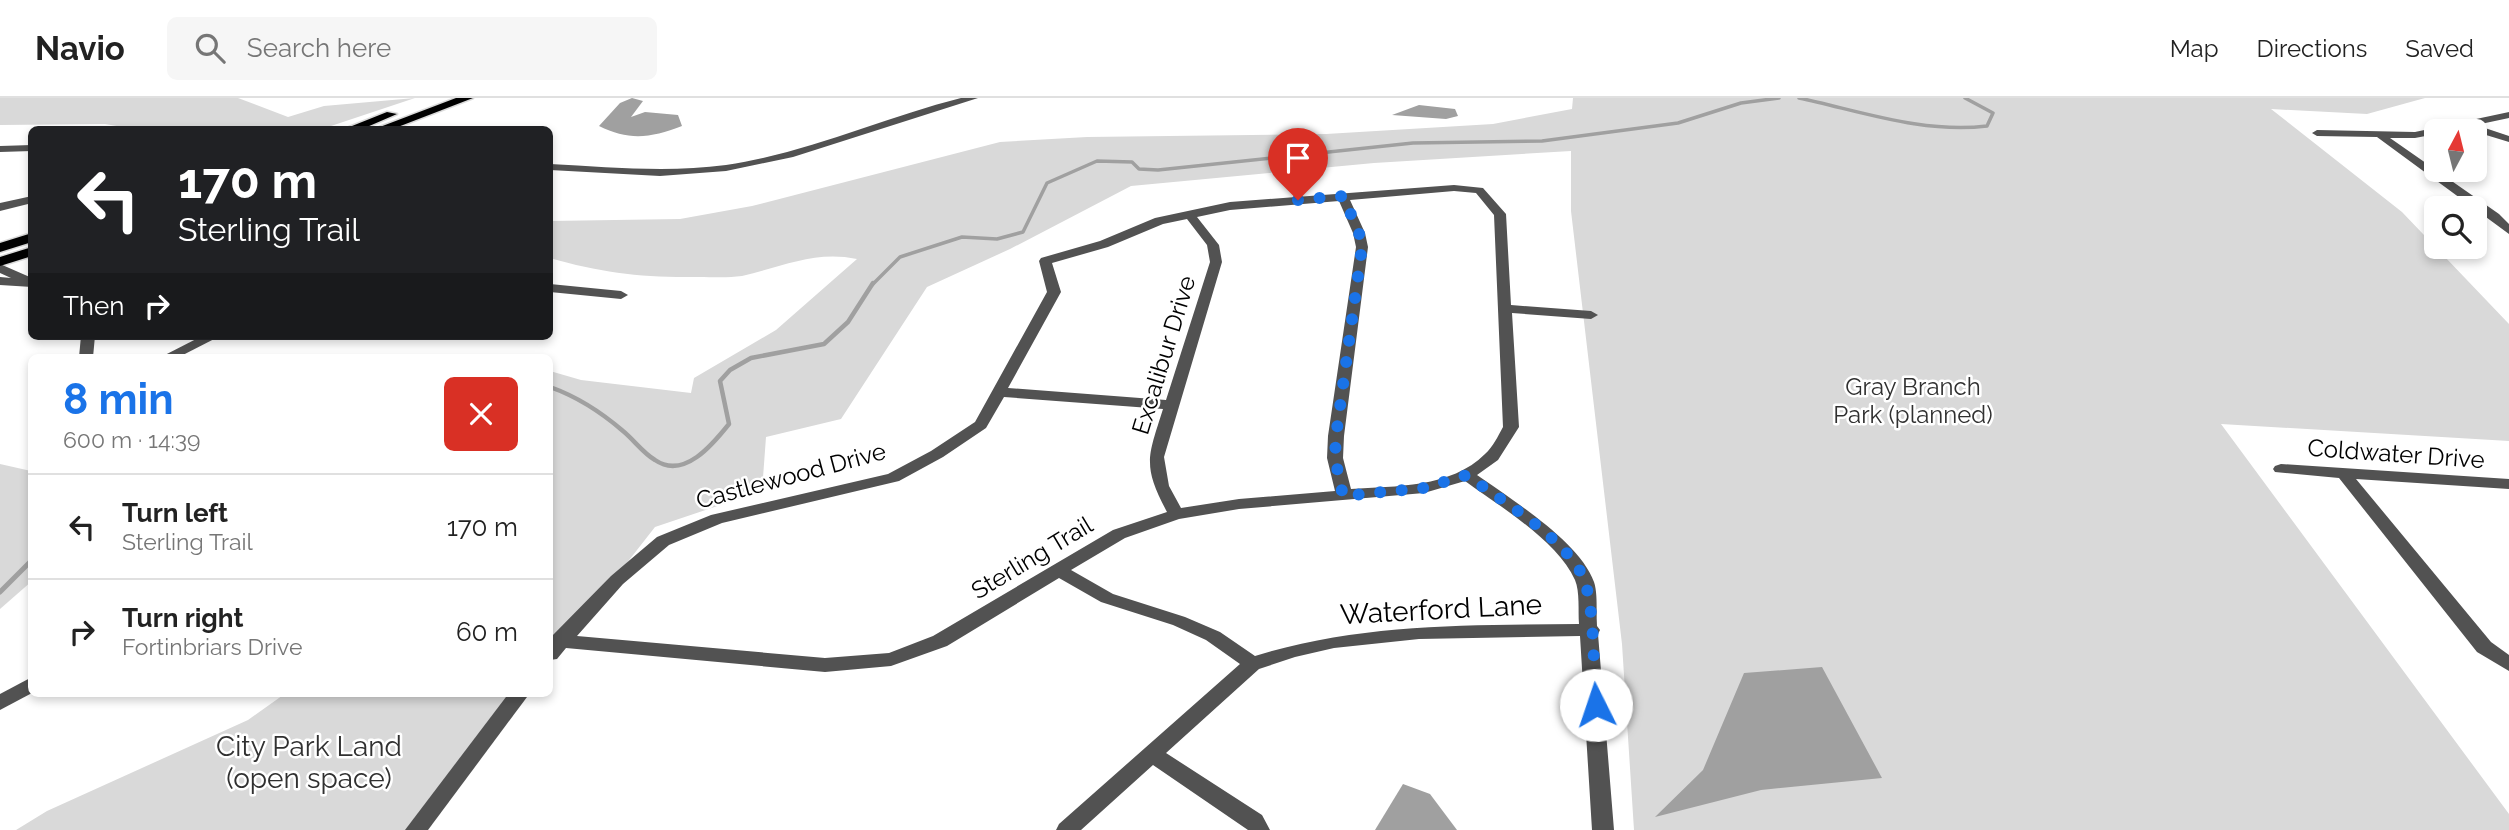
<!DOCTYPE html>
<meta charset="utf-8">
<style>
:root{--surface:#fff;--page:#f6f6f6;--text:#222;--muted:#767676;--line:#e0e0e0;--accent:#1a73e8}
body{margin:0;font-family:Raleway,sans-serif;background:var(--page);color:var(--text);height:100vh;display:flex;flex-direction:column;font-size:26px;white-space:nowrap}
*{box-sizing:border-box;margin:0}
p{font-size:23px;color:var(--muted)}
.icon{flex:none;width:38px;height:38px;fill:none;stroke:currentColor;stroke-width:2;stroke-linecap:round;stroke-linejoin:round}
.map{position:relative;flex:1;overflow:hidden}
.panel{position:absolute;left:28px;top:256px;width:525px;height:343px;display:flex;flex-direction:column;background:var(--surface);border-radius:10px;box-shadow:0 4px 10px #0003}
.panel>*{flex:none}
.top-card{position:absolute;left:28px;top:28px;width:525px;height:214px;border-radius:10px;box-shadow:0 4px 10px #0003;background:#202124;color:#fff;overflow:hidden}
.needle{width:46px;rotate:7deg}
.controls{position:absolute;left:2424px;top:21px;display:grid;gap:14px}
.controls a{display:grid;place-items:center;width:63px;height:63px;border-radius:10px;background:var(--surface);box-shadow:0 4px 10px #0003;font-size:35px}
.pin{position:absolute;display:grid;place-items:center;width:60px;height:60px;color:#fff;margin:-72px -30px;border-radius:50% 50% 50% 0;rotate:-45deg;box-shadow:0 0 7px #0007}
.pin .icon{rotate:45deg}
.me{position:absolute;width:77px;margin:-38px;rotate:356deg;stroke-linejoin:round;filter:drop-shadow(0 0 5px #0008)}
.turn{display:flex;align-items:center;gap:24px;height:147px;padding:0 35px;font-size:32px}
.turn .icon{width:91px;height:91px;stroke-width:2.5}
.turn b{display:block;font-size:49px;line-height:60px}
.then{display:flex;align-items:center;height:66px;padding:0 35px;background:#0003;gap:14px;font-size:26px}
.round{display:grid;place-items:center;flex:none;width:74px;height:74px;border-radius:10px;background:var(--page)}
.head{display:flex;align-items:center;justify-content:space-between;height:119px;padding:0 35px}
h1{font-size:42px;font-weight:700;line-height:52px;color:var(--accent)}
ul{padding:0;list-style:none}
li{display:flex;align-items:center;gap:21px;height:105px;padding:0 35px;border-top:2px solid var(--line)}
li div{flex:1}
li b{display:block;font-size:26px}
li em{font-style:normal}
header{display:flex;align-items:center;gap:42px;box-sizing:border-box;height:98px;padding:0 35px;background:var(--surface);border-bottom:2px solid var(--line)}
header strong{font-size:33px}
nav{display:flex;gap:38px;margin-inline-start:auto;font-size:24px}
.search{width:490px;height:63px;background:var(--page);display:flex;align-items:center;gap:18px;box-sizing:border-box;padding:0 24px;border-radius:10px;color:var(--muted);font-size:26px}
.map>svg:first-child{display:block}
</style>
<header>
<strong>Navio</strong>
<div class="search"><svg class="icon" aria-label="search" viewBox="0 0 24 24"><circle cx="10" cy="10" r="6"/><path d="M15 15l6 6"/></svg>Search here</div>
<nav><a>Map</a><a>Directions</a><a>Saved</a></nav>
</header>
<div class="map">
<svg width="2509" height="732" viewBox="0 0 2509 732">
<rect width="100%" height="100%" fill="#fff"/>
<!-- green -->
<g fill="#d9d9d9">
<polygon points="0,0 238,0 288,19 324,8 415,0 322,31 140,32 105,26 0,27"/>
<path d="M1573 0H2425L2367 16 2271 11 2402 114 2509 226V343L2221 326 2509 716V732H1634L1622 546 1571 113V53L1374 65 1131 88 1010 151 927 189 841 321 766 339 762 393 655 429 550 563V273L581 282 691 295 694 280 776 232 857 161C815 152 782 169 742 178 728 180 712 179 699 179 644 180 602 175 550 160V123L680 121 752 108 1000 44 1087 39 1326 36 1493 26 1572 11Z"/>
<polygon points="0,366 31,373 32,483 0,511"/>
<polygon points="286,595 524,595 416,732 16,732 47,713 248,622"/>
</g>
<!-- water -->
<g fill="#a0a0a0">
<path d="M632 0 643 3 631 19 645 14 678 17 682 28C651 40 629 43 599 28L620 5Z"/>
<polygon points="1419,7 1455,11 1458,18 1446,21 1392,17"/>
<polygon points="1822,569 1882,680 1761,692 1655,719 1703,672 1744,575"/>
<polygon points="1403,686 1430,696 1457,732 1375,732"/>
</g>
<g fill="none" stroke-linecap="round" stroke-linejoin="round">
<!-- stream-far2 -->
<g stroke="#a0a0a0" stroke-width="3.5">
<path d="M1799 0C1860 13 1924 36 1987 28L1993 15 1965 0"/>
<polyline points="872,187 900,159 962,139 997,141 1023,134 1047,85 1097,63 1132,64 1139,71 1158,72 1413,45 1542,43 1678,25 1741,5 1779,0"/>
</g>
<!-- stream-far1 -->
<path stroke="#a0a0a0" stroke-width="4.5" d="M550 289C578 299 601 314 623 333 634 342 643 355 655 362 684 382 713 346 729 326L720 283 730 272 751 260 824 246 848 224 873 185"/>
<!-- stream -->
<polyline stroke="#a0a0a0" stroke-width="5" points="0,494 32,462"/>
<!-- major casing -->
<g stroke="#dbdbdb" stroke-width="3">
<g id="major">
<polygon points="456,0 473,0 390,32 372,32"/>
<polygon points="387,14 397,16 360,32 342,32"/>
<polygon points="32,135 32,144 0,154 0,145"/>
<polygon points="32,149 32,158 0,168 0,159"/>
</g>
</g>
<!-- minor -->
<g fill="#525252" fill-rule="evenodd">
<path d="M961 0H978L793 59 726 73 660 78 550 72V66C608 69 667 75 726 67 807 55 882 20 961 0Z"/>
<polygon points="2509,14 2509,20 2476,27 2509,38 2509,44 2463,30 2436,33 2436,36 2415,40 2390,40 2499,116 2509,126 2509,136 2377,39 2317,38 2312,35 2317,32 2415,34"/>
<polygon points="32,47 32,53 0,54 0,48"/>
<path d="M1454 87 1483 90 1506 116 1511 207 1591 213 1598 217 1591 221 1512 215 1519 329 1498 362 1477 377C1511 401 1580 444 1594 484 1598 496 1596 514 1597 528L1600 532 1598 536 1614 732H1592L1580 538 1419 541 1334 550 1295 559 1259 571 1166 655 1262 717 1270 732H1248L1153 667 1081 732H1056L1059 726 1240 566 1206 542 1173 527 1101 504 1059 480 947 548 891 568 825 574 566 550 557 561 550 562V545L552 538 611 478 657 439 711 417 888 376 931 353 975 324 1047 194 1039 163 1041 160 1100 143 1155 120 1230 104ZM1454 93 1476 95 1494 117 1503 329C1498 338 1493 349 1485 356 1451 390 1395 388 1351 391L1343 360 1344 338 1368 149 1365 135 1350 102ZM1339 103 1353 135 1356 149 1328 338 1327 360 1335 393 1239 401 1181 410 1169 388 1164 359 1222 164 1219 147 1197 119 1230 112ZM1187 121 1207 147 1210 164 1166 302 1008 290 1061 194 1052 165 1108 149 1163 126ZM1004 299 1163 311C1148 359 1142 367 1167 414L1113 432 933 538 889 555 825 560 577 538 623 486 669 447 722 425 899 383 943 359 986 330ZM1465 383C1499 408 1557 442 1575 482 1580 494 1578 513 1579 526 1469 527 1361 525 1255 558L1220 534 1185 519 1113 496 1071 472 1125 440 1179 421 1239 411 1424 395Z"/>
<polygon points="32,98 32,105 0,113 0,105"/>
<polygon points="0,166 32,180 32,189 0,187 0,179 11,180 0,175"/>
<polygon points="550,186 621,193 628,197 621,201 550,194"/>
<polygon points="81,238 95,238 93,259 79,259"/>
<polygon points="202,238 220,238 179,259 161,259"/>
<polygon points="2281,366 2509,381 2509,391 2356,381 2491,544 2509,557 2509,573 2477,554 2339,380 2275,374 2273,371 2275,368"/>
<polygon points="32,579 32,595 0,612 0,596"/>
<polygon points="509,595 530,595 428,732 405,732"/>
</g>
<!-- major -->
<use href="#major" fill="#000" fill-rule="evenodd"/>
</g>
<g fill="none" stroke-linecap="round" stroke-linejoin="round">
<!-- route -->
<path stroke="#1a73e8" stroke-width="12" stroke-dasharray="0 21.6" d="M1298 102 1343 98 1359 135 1362 149 1336 338 1335 360 1343 398 1424 390 1467 377C1501 403 1571 443 1585 484 1595 515 1593 573 1596 607"/>
</g>
<g text-anchor="middle" stroke-width="5" stroke-linejoin="round" paint-order="stroke">
<!-- street labels -->
<g font-size="24" fill="#000" stroke="#fff">
<text transform="translate(1164 257) rotate(-73)" y="8">Excalibur Drive</text>
<text transform="translate(2396 356) rotate(4)" y="8">Coldwater Drive</text>
<text transform="translate(791 378) rotate(-15)" y="8">Castlewood Drive</text>
<text transform="translate(1032 460) rotate(-31)" y="8">Sterling Trail</text>
</g>
<!-- park labels -->
<g font-size="24" fill="#303030" stroke="#fff">
<text x="1913" y="297">Gray Branch<tspan x="1913" dy="28">Park (planned)</tspan></text>
</g>
<!-- near-street labels -->
<g font-size="28" fill="#000" stroke="#fff">
<text transform="translate(1441 511) rotate(-3)" y="10">Waterford Lane</text>
</g>
<!-- near-park labels -->
<g font-size="28" fill="#303030" stroke="#fff">
<text x="309" y="658">City Park Land<tspan x="309" dy="32">(open space)</tspan></text>
</g>
</g>
</svg>
<div class="controls">
<a><svg class="needle" viewBox="-14 -14 28 28"><path d="M0-13l5 13h-10z" fill="#e53935"/><path d="M0 13l5-13h-10z" fill="#767676"/></svg></a>
<a><svg class="icon" aria-label="search" viewBox="0 0 24 24"><circle cx="10" cy="10" r="6"/><path d="M15 15l6 6"/></svg></a>
</div>
<div class="pin" style="left:1298px;top:102px;background:#d93025"><svg class="icon" aria-label="arrive" viewBox="0 0 24 24"><path d="M6 21V4h12l-3 4 3 4H6"/></svg></div>
<svg class="me" style="left:1596px;top:607px" viewBox="-20 -20 40 40"><circle r="19" fill="#fff"/><path d="M0-13L10 11 0 6-10 11z" fill="#1a73e8"/></svg>
<div class="top-card">
<div class="turn"><svg class="icon" aria-label="left" viewBox="0 0 24 24"><path d="M17 20v-9H6M10 6l-5 5 5 5"/></svg><div><b>170 m</b>Sterling Trail</div></div>
<div class="then">Then<svg class="icon" aria-label="right" viewBox="0 0 24 24"><path d="M7 20v-9h11M14 6l5 5-5 5"/></svg></div>
</div>
<section class="panel">
<div class="head"><div><h1>8 min</h1><p>600 m · 14:39</p></div><a class="round" style="background:#d93025;color:#fff"><svg class="icon" aria-label="close" viewBox="0 0 24 24"><path d="M6 6l12 12M18 6L6 18"/></svg></a></div>
<ul>
<li><svg class="icon" aria-label="left" viewBox="0 0 24 24"><path d="M17 20v-9H6M10 6l-5 5 5 5"/></svg><div><b>Turn left</b><p>Sterling Trail</p></div><em>170 m</em></li>
<li><svg class="icon" aria-label="right" viewBox="0 0 24 24"><path d="M7 20v-9h11M14 6l5 5-5 5"/></svg><div><b>Turn right</b><p>Fortinbriars Drive</p></div><em>60 m</em></li>
</ul>
</section>
</div>
